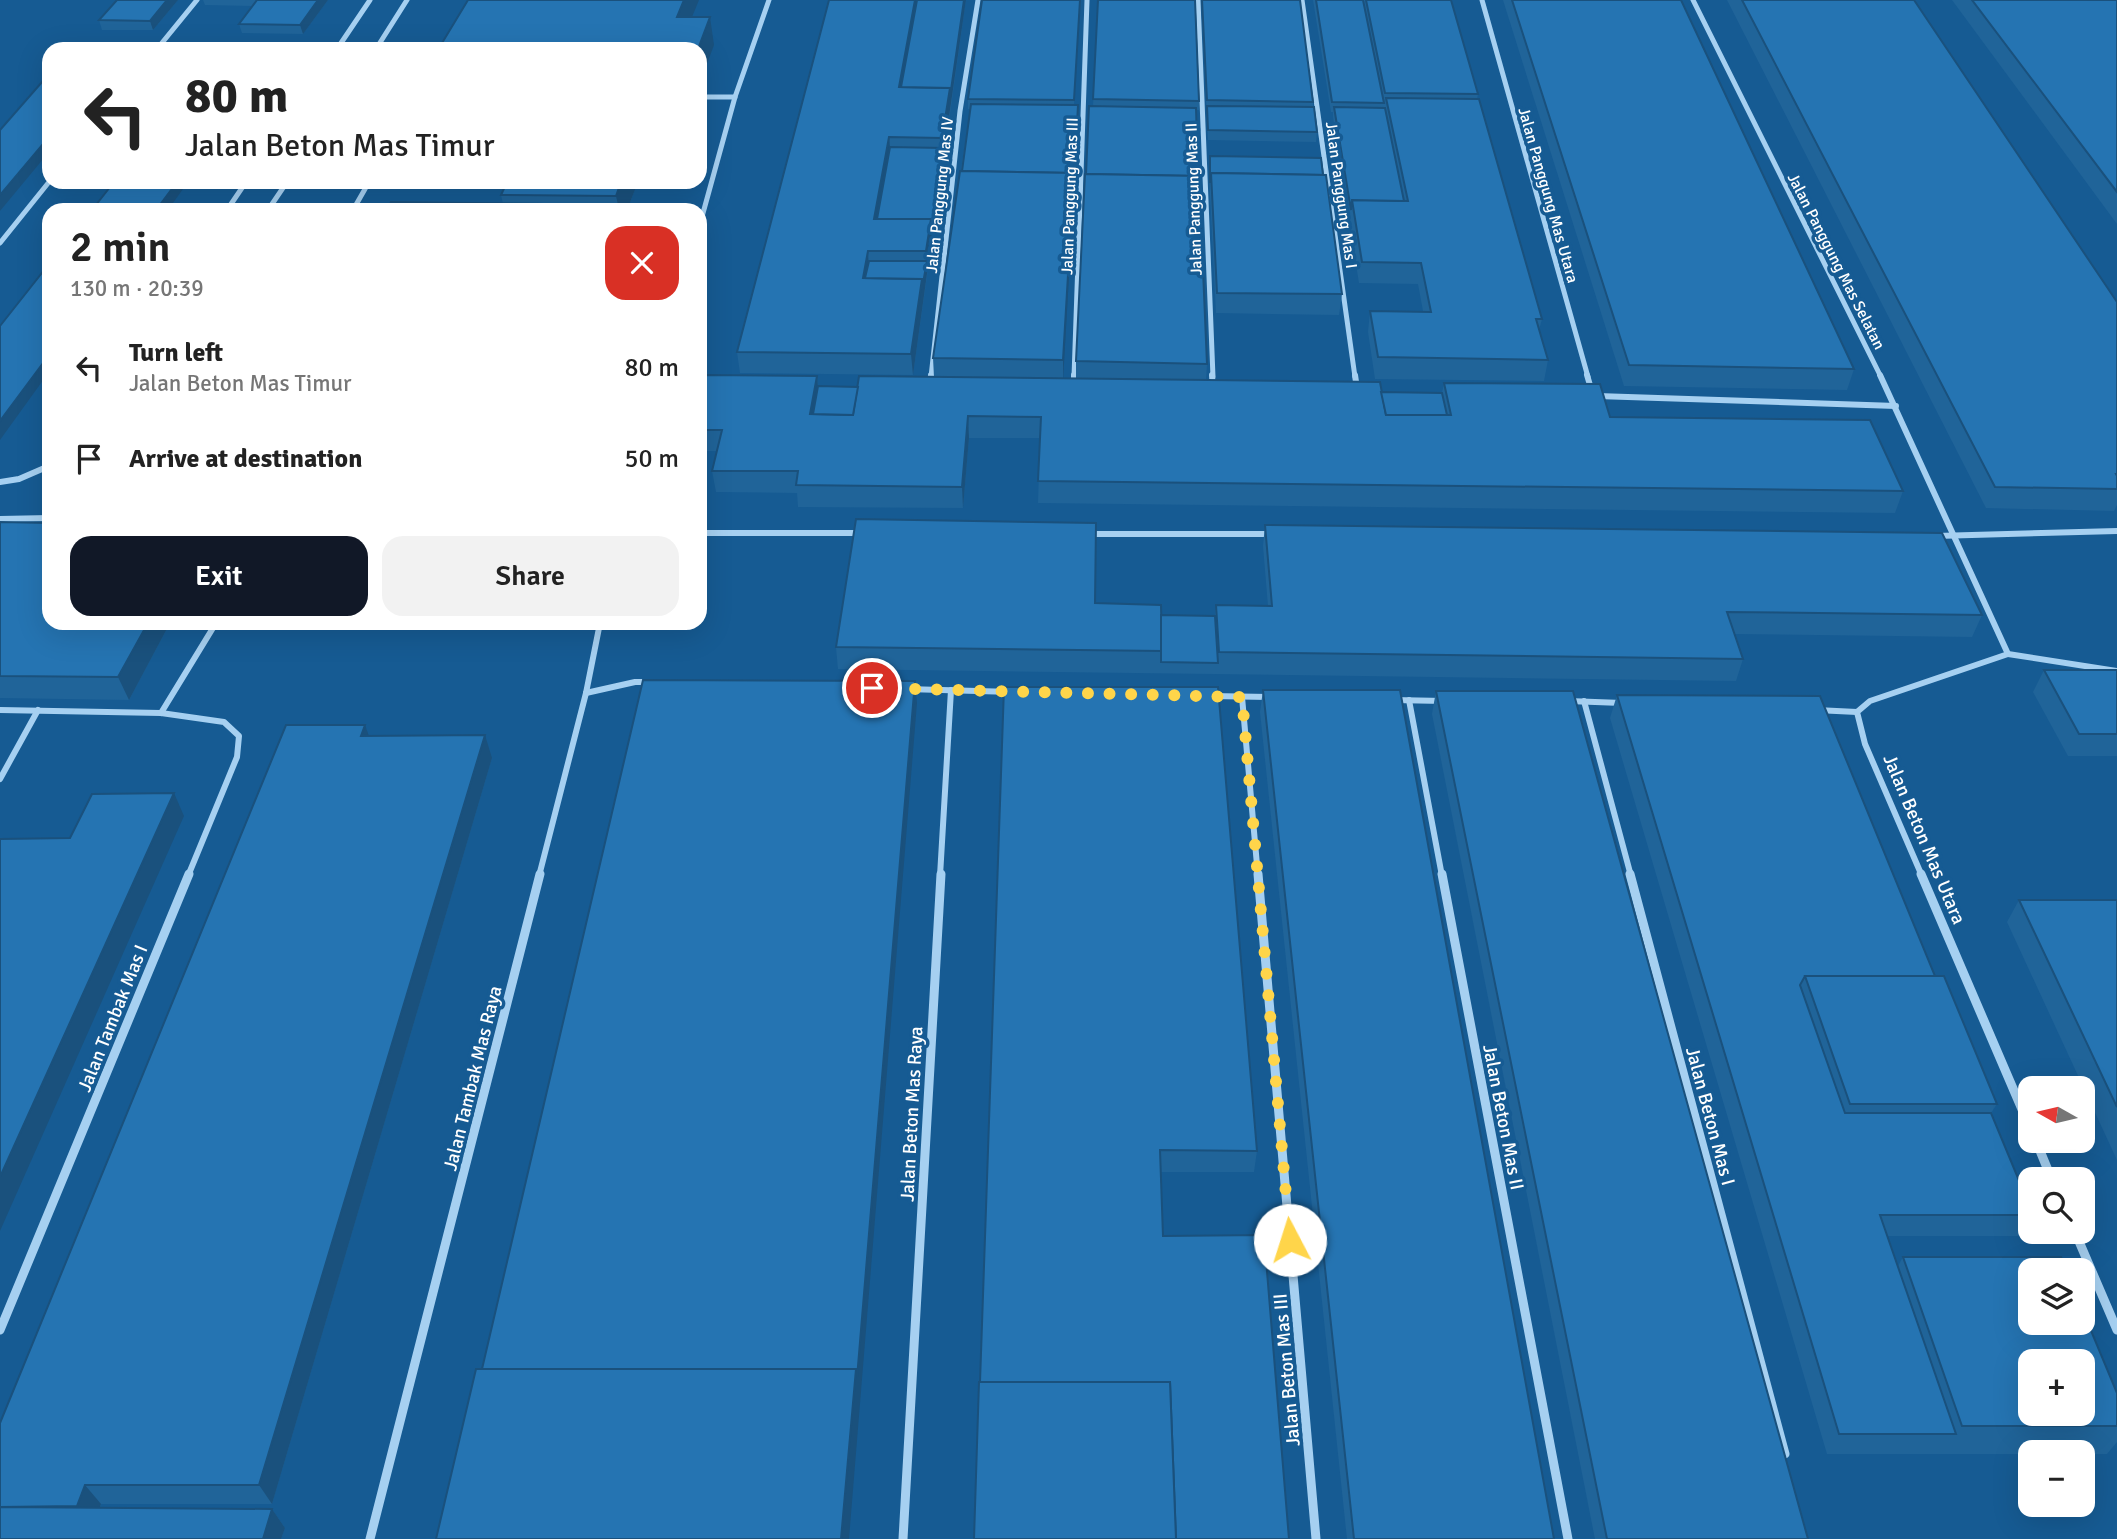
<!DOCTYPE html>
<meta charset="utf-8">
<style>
:root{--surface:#fff;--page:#f2f2f2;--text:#222;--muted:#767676;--accent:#111827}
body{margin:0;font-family:Signika,sans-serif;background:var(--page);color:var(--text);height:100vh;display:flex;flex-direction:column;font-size:26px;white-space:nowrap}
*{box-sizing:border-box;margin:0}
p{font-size:23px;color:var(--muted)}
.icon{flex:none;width:38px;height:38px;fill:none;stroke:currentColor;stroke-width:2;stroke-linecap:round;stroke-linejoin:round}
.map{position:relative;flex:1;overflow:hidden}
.panel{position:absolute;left:42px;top:203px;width:665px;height:427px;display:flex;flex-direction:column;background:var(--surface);border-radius:21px;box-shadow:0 7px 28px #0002}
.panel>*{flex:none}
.guide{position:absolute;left:42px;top:42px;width:665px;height:147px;border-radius:21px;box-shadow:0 7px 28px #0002;background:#fff;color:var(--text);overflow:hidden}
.needle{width:46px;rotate:278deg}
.controls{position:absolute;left:2018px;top:1076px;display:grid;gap:14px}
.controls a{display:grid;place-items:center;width:77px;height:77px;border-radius:14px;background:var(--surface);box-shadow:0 7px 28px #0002;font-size:35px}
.pin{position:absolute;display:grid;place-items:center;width:60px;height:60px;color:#fff;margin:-30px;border:4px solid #fff;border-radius:50%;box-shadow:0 2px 7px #0007}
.me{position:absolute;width:77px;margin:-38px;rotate:355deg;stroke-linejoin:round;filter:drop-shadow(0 0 5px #0008)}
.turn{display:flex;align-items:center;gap:24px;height:147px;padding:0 28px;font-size:32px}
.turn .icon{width:91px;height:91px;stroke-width:2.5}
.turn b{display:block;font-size:49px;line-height:60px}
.round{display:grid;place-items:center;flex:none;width:74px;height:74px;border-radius:21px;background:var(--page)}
.head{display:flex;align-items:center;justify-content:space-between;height:119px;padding:0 28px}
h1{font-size:42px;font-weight:600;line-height:52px}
.primary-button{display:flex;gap:14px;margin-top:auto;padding:14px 28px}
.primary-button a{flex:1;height:80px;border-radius:21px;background:var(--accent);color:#fff;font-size:28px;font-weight:600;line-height:80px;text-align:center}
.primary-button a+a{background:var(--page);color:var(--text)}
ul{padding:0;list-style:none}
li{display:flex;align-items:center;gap:21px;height:91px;padding:0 28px}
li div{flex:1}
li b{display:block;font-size:26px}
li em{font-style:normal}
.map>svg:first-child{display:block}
</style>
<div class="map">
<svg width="2117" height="1539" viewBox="0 0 2117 1539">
<rect width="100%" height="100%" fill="#165b93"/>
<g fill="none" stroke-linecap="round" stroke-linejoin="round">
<!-- street-far2 -->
<g stroke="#a6d0f1" stroke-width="5">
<polyline points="1198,0 1213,377"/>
<polyline points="1302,0 1355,377"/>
<polyline points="1482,0 1588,377"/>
<polyline points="1693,0 1881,377"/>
<polyline points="157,49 197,0"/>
<polyline points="337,49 370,0"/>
<polyline points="376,49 407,0"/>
<polyline points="700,97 735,97"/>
<polyline points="227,210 246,182"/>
<polyline points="268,210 287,182"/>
<polyline points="353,210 369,182"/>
<polyline points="700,224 735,97 769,0"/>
<polyline points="0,243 49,182"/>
<polyline points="931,377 960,111 978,0"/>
<polyline points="1074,377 1087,0"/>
</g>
<!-- street-far1 -->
<g stroke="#a6d0f1" stroke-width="6">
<polyline points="1212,375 1213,389"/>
<polyline points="1355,375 1357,389"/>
<polyline points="1587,375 1592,392"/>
<polyline points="1880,375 2008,654 2117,671"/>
<polyline points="930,385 931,375"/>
<polyline points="1074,385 1074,375"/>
<polyline points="1597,396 1896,406"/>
<polyline points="0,482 19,479 49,466"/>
<polyline points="0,519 49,518"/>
<polyline points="700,533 863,533"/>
<polyline points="1089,534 1273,534"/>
<polyline points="1936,536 2117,531"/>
<polyline points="906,689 1013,692"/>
<polyline points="586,693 635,682 650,682"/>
<polyline points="1211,696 1269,697"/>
<polyline points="1242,697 1258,876"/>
<polyline points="1393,700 1444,701"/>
<polyline points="1409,700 1442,876"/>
<polyline points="1568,701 1622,703"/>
<polyline points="1584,701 1631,876"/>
<polyline points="0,710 161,713 224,722 239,736 237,757 188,876"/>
<polyline points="1816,710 1857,712"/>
<polyline points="161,713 216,623"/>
<polyline points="0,779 38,710"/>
<polyline points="539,876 586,693 600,623"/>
<polyline points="940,876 951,690"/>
<polyline points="1922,876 1865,744 1857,712 1870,701 2008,654"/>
</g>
<!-- street -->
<g stroke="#a6d0f1" stroke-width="9">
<polyline points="1258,874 1316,1539"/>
<polyline points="1442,874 1568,1539"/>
<polyline points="1630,874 1785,1454"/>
<polyline points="1921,874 2030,1128"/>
<polyline points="2036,1141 2052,1180"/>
<polyline points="2075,1232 2117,1330"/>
<polyline points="0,1330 189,874"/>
<polyline points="370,1539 540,874"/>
<polyline points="903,1539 941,874"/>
</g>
</g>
<!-- wall -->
<g fill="#206499">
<polygon points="117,0 178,0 153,30 102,30 99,20"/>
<polygon points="203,0 328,0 303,34 242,33 239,24 252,6 205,5"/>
<polygon points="966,0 913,375 740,373 737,352"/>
<polygon points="1080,0 1074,105 1078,115 1063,378 1076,379 1076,361 1093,106 1098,0 1199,101 1199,110 1196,110 1207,364 1206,380 1381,392 1442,393 1444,383 1610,417 1903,491 1895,513 1038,503 1040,438 969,438 963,508 798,507 797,493 716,492 712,471 717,451 700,451 700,391 817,376 818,386 858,387 934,377 933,358 970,109 968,109 968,99"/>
<polygon points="1201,0 1300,0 1313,102 1313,107 1317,132 1316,142 1208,140"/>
<polygon points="1313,0 1451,0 1478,94 1477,99 1542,319 1539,330 1548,360 1544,381 1375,379 1368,332 1370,311 1423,311 1418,284 1359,283 1333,117 1333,112 1331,112"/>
<polygon points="1503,0 1681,0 1854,369 1847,390 1624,386"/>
<polygon points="1727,0 1914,0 2117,302 2117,505 2114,511 1986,508"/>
<polygon points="1952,0 2117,0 2117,224"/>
<polygon points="1210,156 1342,294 1339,315 1216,313 1210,193"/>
<polygon points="638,182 627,210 503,204 501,195"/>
<polygon points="0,522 170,623 129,700 0,698"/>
<polygon points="1265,525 1982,615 1972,637 1734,634 1743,659 1736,681 838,669 836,647 1095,603 1161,615 1215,616 1216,605 1268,606 1263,546"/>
<polygon points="2044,670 2117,670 2117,756 2068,756 2033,692"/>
<polygon points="1004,687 1257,1151 1254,1172 1160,1172 1163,1236 980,1382"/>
<polygon points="1263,690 1554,1539 1347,1539 1260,712"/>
<polygon points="1436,691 1808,1539 1595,1539 1432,714"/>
<polygon points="1617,695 1935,976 1997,1104 1991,1113 2030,1207 2030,1220 2019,1236 1887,1236 1898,1266 1903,1257 2117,1393 2117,1442 2107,1454 2082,1454 2082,1452 2030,1452 2030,1454 1827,1454 1610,718"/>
<polygon points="365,725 368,736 492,758 272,1504 101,1504 100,1508 272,1509 285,1528 281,1539 0,1539"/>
<polygon points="2019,900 2117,900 2117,1160 2007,922"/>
</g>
<!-- shaded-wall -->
<g fill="#1a517d">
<polygon points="167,0 178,0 153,30 150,21"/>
<polygon points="318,0 328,0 303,34 300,25"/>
<polygon points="684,0 699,0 681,44 677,17"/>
<polygon points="915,0 919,0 902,97 899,87"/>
<polygon points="964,0 966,0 943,158 942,138"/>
<polygon points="710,17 714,45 701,80 700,49 698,49"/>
<polygon points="1078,105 1078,115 1063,382 1063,360"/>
<polygon points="49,137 49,152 0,211 0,195"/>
<polygon points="889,137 891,157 878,229 874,219"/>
<polygon points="943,148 943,158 913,375 911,354 922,279 927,261 926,251"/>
<polygon points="177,182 188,182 168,210 156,210"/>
<polygon points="621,182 638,182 627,210 616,210 618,205 616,196"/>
<polygon points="868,251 869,271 866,289 863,278"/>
<polygon points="49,355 49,372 0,440 0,421"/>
<polygon points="817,376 819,397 814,425 810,414"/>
<polygon points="968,416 969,438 963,508 962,487"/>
<polygon points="148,623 170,623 129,700 118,677"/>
<polygon points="915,681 917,703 849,1539 841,1539"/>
<polygon points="365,725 373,747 361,736"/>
<polygon points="485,735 492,758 272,1504 259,1485"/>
<polygon points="174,793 184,816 0,1231 0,1177"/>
<polygon points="85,1485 101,1504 93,1525 77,1506"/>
<polygon points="272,1509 285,1528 281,1539 263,1539"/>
</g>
<!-- building -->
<g fill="#2574b2" stroke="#1a517d" stroke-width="2" fill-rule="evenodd">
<polygon points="117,0 167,0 150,21 99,20"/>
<polygon points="257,0 318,0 300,25 239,24"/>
<polygon points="468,0 684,0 677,17 710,17 698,49 439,48"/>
<polygon points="829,0 915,0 899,87 950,88 942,138 889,137 874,219 931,219 926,251 868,251 863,278 922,279 911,354 737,352"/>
<polygon points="917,0 964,0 950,97 950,88 901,87"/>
<polygon points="982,0 1080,0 1074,100 968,99"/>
<polygon points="1098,0 1195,0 1199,101 1093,99"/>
<polygon points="1202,0 1300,0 1313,102 1207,100"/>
<polygon points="1316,0 1363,0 1384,103 1332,102"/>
<polygon points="1366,0 1451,0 1478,94 1385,93"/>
<polygon points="1512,0 1681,0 1854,369 1629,365"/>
<polygon points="1742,0 1914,0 2117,302 2117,474 2116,474 2117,476 2117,489 1995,487"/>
<polygon points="1972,0 2117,0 2117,192"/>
<polygon points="74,46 125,47 124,49 72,49"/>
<polygon points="49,74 49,137 0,195 0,130"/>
<polygon points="1386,98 1479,99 1542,319 1536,319 1548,360 1378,357 1370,311 1431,312 1421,263 1362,262 1352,200 1408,201"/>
<polygon points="971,104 1078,105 1074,183 1074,173 962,171"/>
<polygon points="1089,106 1196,108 1198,176 1086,174"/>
<polygon points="1207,106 1314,107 1317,132 1208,130"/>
<polygon points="1334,107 1385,108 1404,201 1352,200 1351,210"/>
<polygon points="890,147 943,148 931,229 931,219 877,219"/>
<polygon points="1210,156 1321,158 1323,175 1211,173 1210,183"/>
<polygon points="960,171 1074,173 1063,360 933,358"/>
<polygon points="1211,173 1326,175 1342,294 1217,293"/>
<polygon points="1085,174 1199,176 1207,364 1076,361"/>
<polygon points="114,182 177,182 156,210 92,210"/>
<polygon points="507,182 621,182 616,196 501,195"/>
<polygon points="391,202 618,205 616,210 387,210"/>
<polygon points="869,261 927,261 922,289 922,279 865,278"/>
<polygon points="49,264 49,355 0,421 0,326"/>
<polygon points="705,375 817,376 810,414 853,415 859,376 1380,382 1386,415 1451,415 1444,383 1600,384 1610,417 1870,420 1903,491 1038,481 1041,417 968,416 962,487 796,485 798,471 712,471 722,430 700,430 700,391"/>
<polygon points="818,386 858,387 853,415 813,414"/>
<polygon points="1381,392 1442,393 1447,415 1386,415"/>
<polygon points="856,519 1096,523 1095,603 1161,605 1162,651 836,647"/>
<polygon points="0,522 49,523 49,623 148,623 118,677 0,676"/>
<polygon points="1265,525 1942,533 1982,615 1727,612 1743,659 1219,652 1216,605 1272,606"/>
<polygon points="1161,615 1215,616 1218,663 1161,662"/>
<polygon points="2044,670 2117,670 2117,734 2079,734"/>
<polygon points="643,680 915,681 857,1378 856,1369 482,1369"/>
<polygon points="1004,687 1218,687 1257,1151 1160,1150 1163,1236 1264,1235 1289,1539 1176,1539 1170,1382 980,1382"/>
<polygon points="1263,690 1400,690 1554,1539 1354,1539"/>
<polygon points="1436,691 1573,691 1808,1539 1607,1539"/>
<polygon points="1617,695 1820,696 1935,976 1805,976 1800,985 1845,1113 1991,1113 2030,1207 2030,1215 1880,1215 1956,1434 1839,1434"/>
<polygon points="286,725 365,725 361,736 485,735 259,1485 85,1485 77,1506 0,1507 0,1423"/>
<polygon points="174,793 0,1177 0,839 70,838 92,794"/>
<polygon points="2019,900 2117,900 2117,1107"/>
<polygon points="1805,976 1944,976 1997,1104 1850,1104"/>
<path d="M1903 1257H2061L2066 1270H2030V1323H2082V1309L2117 1393V1426H1962ZM2030 1362H2082V1414H2030Z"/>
<polygon points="476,1369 856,1369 841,1539 436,1539"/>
<polygon points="979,1382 1170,1382 1176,1539 974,1539"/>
<polygon points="0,1507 272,1509 263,1539 0,1539"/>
</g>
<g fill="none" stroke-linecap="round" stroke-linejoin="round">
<!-- route -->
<polyline stroke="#ffd54a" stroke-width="12" stroke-dasharray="0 21.6" points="872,688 1242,697 1290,1240"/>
</g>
<g text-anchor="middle" stroke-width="7" stroke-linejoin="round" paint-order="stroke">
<!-- far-street labels -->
<g font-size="16" fill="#fff" stroke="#165b93">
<text transform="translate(939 195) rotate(-84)" y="6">Jalan Panggung Mas IV</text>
<text transform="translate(1342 195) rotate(82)" y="6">Jalan Panggung Mas I</text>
<text transform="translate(1549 195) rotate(74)" y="6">Jalan Panggung Mas Utara</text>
<text transform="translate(1069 196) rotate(-88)" y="6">Jalan Panggung Mas III</text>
<text transform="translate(1193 199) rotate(-92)" y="6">Jalan Panggung Mas II</text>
<text transform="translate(1837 261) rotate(63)" y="6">Jalan Panggung Mas Selatan</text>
</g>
<!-- street labels -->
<g font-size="19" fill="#fff" stroke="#165b93">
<text transform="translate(1925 839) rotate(67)" y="7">Jalan Beton Mas Utara</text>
<text transform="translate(112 1018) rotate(-68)" y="7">Jalan Tambak Mas I</text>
<text transform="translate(472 1078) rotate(-76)" y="7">Jalan Tambak Mas Raya</text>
<text transform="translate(911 1114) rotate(-87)" y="7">Jalan Beton Mas Raya</text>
<text transform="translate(1711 1116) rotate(75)" y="7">Jalan Beton Mas I</text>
<text transform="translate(1504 1117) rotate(79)" y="7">Jalan Beton Mas II</text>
<text transform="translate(1286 1370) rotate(-95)" y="7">Jalan Beton Mas III</text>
</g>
</g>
</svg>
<div class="controls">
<a><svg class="needle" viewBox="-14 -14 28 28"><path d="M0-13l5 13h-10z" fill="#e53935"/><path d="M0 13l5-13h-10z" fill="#767676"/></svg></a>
<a><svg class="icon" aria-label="search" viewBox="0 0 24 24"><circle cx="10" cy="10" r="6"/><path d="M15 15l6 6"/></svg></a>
<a><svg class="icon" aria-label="layers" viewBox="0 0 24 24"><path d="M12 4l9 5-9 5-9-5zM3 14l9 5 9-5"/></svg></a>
<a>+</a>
<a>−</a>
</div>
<div class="pin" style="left:872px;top:688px;background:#d93025"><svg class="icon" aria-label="arrive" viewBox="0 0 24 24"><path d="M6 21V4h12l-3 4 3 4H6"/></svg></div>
<svg class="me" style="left:1290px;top:1240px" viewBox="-20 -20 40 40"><circle r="19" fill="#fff"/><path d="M0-13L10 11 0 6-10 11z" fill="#ffd54a"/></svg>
<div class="guide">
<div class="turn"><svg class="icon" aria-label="left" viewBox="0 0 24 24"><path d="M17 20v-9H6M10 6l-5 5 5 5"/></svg><div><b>80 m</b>Jalan Beton Mas Timur</div></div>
</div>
<section class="panel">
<div class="head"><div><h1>2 min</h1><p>130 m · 20:39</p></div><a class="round" style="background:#d93025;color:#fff"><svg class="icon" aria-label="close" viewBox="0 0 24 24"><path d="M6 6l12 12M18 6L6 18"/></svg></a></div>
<ul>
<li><svg class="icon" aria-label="left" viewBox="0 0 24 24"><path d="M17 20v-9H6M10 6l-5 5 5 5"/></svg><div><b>Turn left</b><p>Jalan Beton Mas Timur</p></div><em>80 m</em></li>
<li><svg class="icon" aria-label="arrive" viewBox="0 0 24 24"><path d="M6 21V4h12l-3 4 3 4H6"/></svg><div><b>Arrive at destination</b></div><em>50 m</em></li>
</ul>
<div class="primary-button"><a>Exit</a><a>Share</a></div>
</section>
</div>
